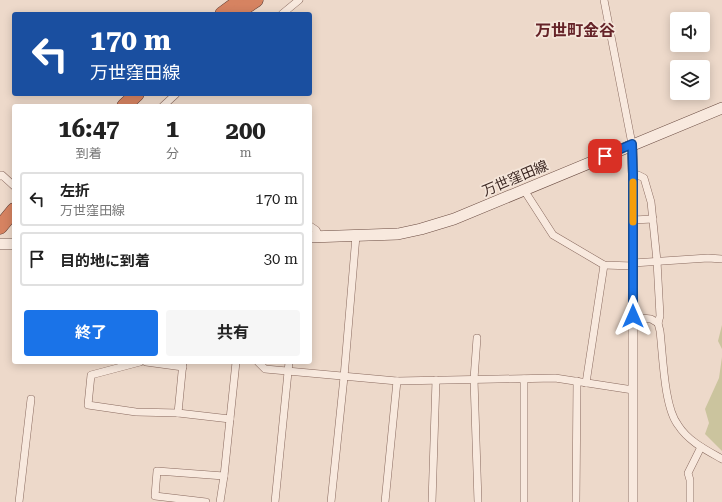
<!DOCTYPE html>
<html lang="ja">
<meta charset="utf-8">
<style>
:root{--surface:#fff;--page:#f6f6f6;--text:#222;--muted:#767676;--line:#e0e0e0;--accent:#1a73e8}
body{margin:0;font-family:"Roboto Serif","Noto Sans JP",serif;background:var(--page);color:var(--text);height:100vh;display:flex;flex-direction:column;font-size:15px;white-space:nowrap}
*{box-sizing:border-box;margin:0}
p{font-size:13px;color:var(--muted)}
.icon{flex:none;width:22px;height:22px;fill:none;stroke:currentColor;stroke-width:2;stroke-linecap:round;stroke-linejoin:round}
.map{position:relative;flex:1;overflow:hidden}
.panel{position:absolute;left:12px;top:104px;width:300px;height:260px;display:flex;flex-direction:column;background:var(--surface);border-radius:4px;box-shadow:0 2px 10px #0003}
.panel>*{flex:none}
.guide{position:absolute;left:12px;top:12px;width:300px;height:84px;border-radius:4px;box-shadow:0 2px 10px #0003;background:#1a4fa0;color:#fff;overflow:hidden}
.fabs{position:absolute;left:670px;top:12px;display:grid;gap:8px}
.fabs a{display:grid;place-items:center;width:40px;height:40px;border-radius:4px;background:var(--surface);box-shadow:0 2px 10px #0003;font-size:20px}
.pin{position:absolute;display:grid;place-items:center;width:34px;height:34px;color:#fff;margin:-17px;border-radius:8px;box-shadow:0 2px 6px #0006}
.me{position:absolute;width:44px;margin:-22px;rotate:0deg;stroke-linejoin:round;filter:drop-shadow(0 0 3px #0008)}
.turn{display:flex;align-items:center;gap:14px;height:84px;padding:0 12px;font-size:18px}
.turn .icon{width:52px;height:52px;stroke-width:2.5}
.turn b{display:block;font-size:28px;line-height:34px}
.eta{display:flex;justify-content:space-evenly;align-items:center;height:68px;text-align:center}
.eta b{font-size:24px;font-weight:700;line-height:28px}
.action{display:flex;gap:8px;margin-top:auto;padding:8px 12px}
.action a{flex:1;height:46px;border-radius:4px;background:var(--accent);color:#fff;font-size:16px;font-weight:700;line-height:46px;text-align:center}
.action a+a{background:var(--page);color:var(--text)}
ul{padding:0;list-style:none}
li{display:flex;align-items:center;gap:12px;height:54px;margin:0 8px 6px;padding:0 4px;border:2px solid var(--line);border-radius:4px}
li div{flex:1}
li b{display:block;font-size:15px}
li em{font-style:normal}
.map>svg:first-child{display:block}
</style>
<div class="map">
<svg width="722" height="502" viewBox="0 0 722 502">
<rect width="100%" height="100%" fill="#edd9ca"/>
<!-- green -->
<g fill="#cbc49e">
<polygon points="722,325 722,349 718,341"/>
<polygon points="722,357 722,451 705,434 709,423 705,409 719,378"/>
</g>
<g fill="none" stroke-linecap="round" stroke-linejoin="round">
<!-- minor casing -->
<g stroke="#896a5f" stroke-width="8">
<g id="minor">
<polyline points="604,0 632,144"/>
<polyline points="282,14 299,0"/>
<polyline points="163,106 176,94"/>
<path d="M633 174 638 175 644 178 651 202 657 261 660 316 658 323 660 331C663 356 664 407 678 425 688 441 706 450 722 459"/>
<polyline points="0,176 2,175 14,186"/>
<polyline points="524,190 553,235 604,265 633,266"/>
<polyline points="633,220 653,219"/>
<polyline points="310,226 316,230 320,237"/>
<polyline points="633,263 708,258 722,259"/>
<polyline points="633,317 651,319 658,323"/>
<polyline points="477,338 474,379 478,502"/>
<polyline points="140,362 91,375 88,405 136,412 178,413 230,419"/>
<polyline points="146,362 183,367"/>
<polyline points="258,362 265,369 397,381 555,378 633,390"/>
<polyline points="586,383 604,265"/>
<polyline points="178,413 183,362"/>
<polyline points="19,502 31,399"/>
<polyline points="206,502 155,496 157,471 224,476"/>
<polyline points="220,502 224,476 236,362"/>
<polyline points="275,502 289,362"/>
<polyline points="331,502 344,377 356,236"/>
<polyline points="385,502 397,381"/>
<polyline points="432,502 436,380"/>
<polyline points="524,502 524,379"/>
<polyline points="576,502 577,381"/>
<polyline points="690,502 690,480 688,473 701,447"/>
</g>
</g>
<!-- tertiary casing -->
<g stroke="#896a5f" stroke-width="10">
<polyline id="tertiary" points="632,144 633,174 633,502"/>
</g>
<!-- secondary casing -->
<g stroke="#6b4c42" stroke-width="12">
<g id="secondary">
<polyline points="310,237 398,234 421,229 454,219 722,108"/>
<polyline points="0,244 14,244"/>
</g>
</g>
<!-- motorway casing -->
<g stroke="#583a33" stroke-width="15">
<g id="motorway">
<polyline points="222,14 241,0"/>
<polyline points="235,14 256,0"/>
<polyline points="124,106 137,94"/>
<polyline points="0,227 14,210"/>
</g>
</g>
<!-- minor -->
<use href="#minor" stroke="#f8e9de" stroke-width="7"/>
<!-- tertiary -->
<use href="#tertiary" stroke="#f8e9de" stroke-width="9"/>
<!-- secondary -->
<use href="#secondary" stroke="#f8e9de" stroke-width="11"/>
<!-- motorway -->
<use href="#motorway" stroke="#d68361" stroke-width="14"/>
</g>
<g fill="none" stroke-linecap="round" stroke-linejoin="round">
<!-- route casing -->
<g stroke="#114b97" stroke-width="10">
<polyline id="route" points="605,156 632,144 633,174 633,316"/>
</g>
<!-- route -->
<use href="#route" stroke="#1a73e8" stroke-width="7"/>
<!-- slow -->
<polyline stroke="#f59e0b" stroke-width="7" points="633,182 633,222"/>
</g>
<g text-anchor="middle" stroke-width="3.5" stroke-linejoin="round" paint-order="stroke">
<!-- street labels -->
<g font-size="14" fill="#3b2722" stroke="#f5e6da">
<text transform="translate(515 178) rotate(-23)" y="5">万世窪田線</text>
</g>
<!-- quarter labels -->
<g font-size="16" font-weight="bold" fill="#652328" stroke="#f5e6da">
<text x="575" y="36">万世町金谷</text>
</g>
</g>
</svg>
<div class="fabs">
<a><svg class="icon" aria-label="sound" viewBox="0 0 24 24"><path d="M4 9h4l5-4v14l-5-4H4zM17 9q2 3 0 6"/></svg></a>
<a><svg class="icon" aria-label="layers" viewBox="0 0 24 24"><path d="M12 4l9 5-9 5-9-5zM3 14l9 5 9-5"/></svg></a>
</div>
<div class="pin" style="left:605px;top:156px;background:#d93025"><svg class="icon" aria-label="arrive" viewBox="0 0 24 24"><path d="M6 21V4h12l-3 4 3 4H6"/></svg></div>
<svg class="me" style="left:633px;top:316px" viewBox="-20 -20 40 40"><path d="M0-17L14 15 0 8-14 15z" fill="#1a73e8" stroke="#fff" stroke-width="4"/></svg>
<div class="guide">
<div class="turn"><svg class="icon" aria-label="left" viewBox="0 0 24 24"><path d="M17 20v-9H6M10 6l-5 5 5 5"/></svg><div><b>170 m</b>万世窪田線</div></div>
</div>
<section class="panel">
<div class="eta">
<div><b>16:47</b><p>到着</p></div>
<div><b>1</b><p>分</p></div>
<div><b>200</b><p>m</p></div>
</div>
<ul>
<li><svg class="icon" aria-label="left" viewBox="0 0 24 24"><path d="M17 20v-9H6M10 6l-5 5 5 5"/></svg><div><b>左折</b><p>万世窪田線</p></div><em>170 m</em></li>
<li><svg class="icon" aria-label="arrive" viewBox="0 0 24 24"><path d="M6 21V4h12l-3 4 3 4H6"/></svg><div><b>目的地に到着</b></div><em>30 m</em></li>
</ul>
<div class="action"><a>終了</a><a>共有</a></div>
</section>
</div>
